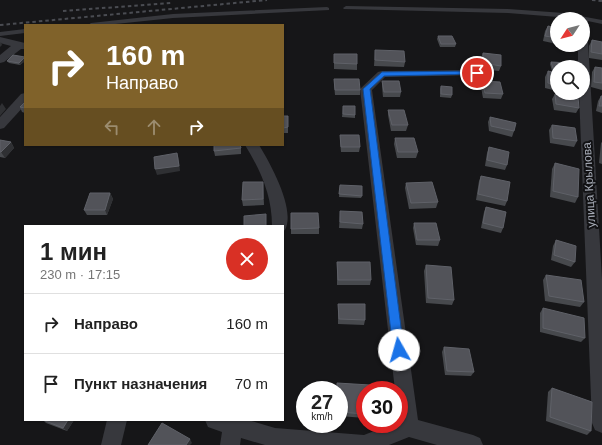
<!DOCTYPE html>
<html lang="ru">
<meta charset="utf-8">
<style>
:root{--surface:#fff;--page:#f2f2f2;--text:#222;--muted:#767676;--line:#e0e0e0}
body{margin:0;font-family:Helvetica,sans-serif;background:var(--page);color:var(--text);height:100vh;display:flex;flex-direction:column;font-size:15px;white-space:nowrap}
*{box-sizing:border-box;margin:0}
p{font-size:13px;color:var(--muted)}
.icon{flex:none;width:22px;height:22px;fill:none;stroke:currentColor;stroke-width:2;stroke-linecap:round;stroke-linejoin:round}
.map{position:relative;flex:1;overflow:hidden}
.side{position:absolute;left:24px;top:225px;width:260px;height:196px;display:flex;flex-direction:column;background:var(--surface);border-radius:0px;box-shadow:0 1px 3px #0004}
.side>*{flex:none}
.guide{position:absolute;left:24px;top:24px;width:260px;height:122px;border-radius:0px;box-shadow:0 1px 3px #0004;background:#80622a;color:#fff;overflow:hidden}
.needle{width:26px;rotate:234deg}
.controls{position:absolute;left:550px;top:12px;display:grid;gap:8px}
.controls a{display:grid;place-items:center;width:40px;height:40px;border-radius:50%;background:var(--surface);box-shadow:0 1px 3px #0004;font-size:20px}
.speed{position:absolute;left:296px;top:381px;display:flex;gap:8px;font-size:20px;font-weight:700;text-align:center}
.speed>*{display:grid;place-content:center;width:52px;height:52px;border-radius:50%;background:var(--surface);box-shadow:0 1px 3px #0004;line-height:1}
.speed small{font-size:10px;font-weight:400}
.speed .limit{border:6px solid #d22;background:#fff;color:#111}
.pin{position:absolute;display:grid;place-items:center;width:34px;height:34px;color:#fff;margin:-17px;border:2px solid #fff;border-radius:50%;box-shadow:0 1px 4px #0007}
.me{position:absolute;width:44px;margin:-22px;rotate:353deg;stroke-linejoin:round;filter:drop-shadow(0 0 3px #0008)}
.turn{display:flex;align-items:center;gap:14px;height:84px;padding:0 16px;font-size:18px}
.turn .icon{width:52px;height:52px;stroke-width:2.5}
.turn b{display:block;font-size:28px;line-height:34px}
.lanes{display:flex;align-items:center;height:38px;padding:0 16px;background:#0003;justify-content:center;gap:20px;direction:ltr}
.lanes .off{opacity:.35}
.round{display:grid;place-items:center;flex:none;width:42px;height:42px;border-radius:21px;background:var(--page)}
.head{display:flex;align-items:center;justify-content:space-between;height:68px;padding:0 16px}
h1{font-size:24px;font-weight:800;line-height:30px}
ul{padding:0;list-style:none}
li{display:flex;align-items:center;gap:12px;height:60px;padding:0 16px;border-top:1px solid var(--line)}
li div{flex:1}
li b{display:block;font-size:15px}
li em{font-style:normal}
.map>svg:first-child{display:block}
</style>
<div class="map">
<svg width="602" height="445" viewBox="0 0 602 445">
<rect width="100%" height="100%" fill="#161618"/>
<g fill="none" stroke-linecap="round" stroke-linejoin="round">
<!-- lane -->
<g fill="#37383d" fill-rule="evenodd">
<polygon points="346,6 508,9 564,13 602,20 602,24 583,20 583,19 508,13 344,9 343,8"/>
<polygon points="327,7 329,8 329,10 173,18 106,25 88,25 91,23 173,14"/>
<polygon points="25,29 25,33 0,36 0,32"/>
</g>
<!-- street -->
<g fill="#37383d" fill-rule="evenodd">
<polygon points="583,16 588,19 588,25 583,28 583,19 578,19"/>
<polygon points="0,37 25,43 25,49 21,49 4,62 0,63 0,55 11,46 0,43"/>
<polygon points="583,39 588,42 602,279 602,433 595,430 592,423 579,93 583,93 583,67 578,67 578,45 583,45"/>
<polygon points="477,70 483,73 481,75 385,77 372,90 418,420 473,435 480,438 483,445 437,445 409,437 389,445 265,445 241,438 240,445 220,445 222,432 208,427 205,420 248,420 275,428 364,435 392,424 399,424 399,390 395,390 360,89 378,72 382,71"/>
<polygon points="25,93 25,105 4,128 0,129 0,117 21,94"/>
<path d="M245 145H259C270 163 296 209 285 230L283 231V226H272C272 196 261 171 245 145Z"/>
<polygon points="107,420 127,420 121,445 101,445"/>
</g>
<!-- rail -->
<g stroke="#4a4c52" stroke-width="2" stroke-dasharray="3.5 3" stroke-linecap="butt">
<polyline points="592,0 602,1"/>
<polyline points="63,11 171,3"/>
<polyline points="0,25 267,0"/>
</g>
</g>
<!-- wall -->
<g fill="#47494d">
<polygon points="548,26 557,28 557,44 543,41 545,31"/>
<polygon points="438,36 456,44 455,47 440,47 437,39"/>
<polygon points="592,40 602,42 602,60 589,58 589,46"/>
<polygon points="375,50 405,62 404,67 374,66"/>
<polygon points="483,53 501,66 499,71 481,69 481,58"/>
<polygon points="334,54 357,64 357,70 334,69"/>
<polygon points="25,57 25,61 20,65 9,63 7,61"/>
<polygon points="551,62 557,67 557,71 552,71 550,64"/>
<polygon points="595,67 602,68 602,90 591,87 592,72"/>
<polygon points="548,71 557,73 557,91 545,88 545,77"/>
<polygon points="334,79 360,90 360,95 335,95 334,84"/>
<polygon points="382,81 401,92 400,97 383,97 382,87"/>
<polygon points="482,81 503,94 501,99 483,98 481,87"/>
<polygon points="441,86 452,95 451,98 440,97 440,89"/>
<polygon points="555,94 579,108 576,113 554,110 552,99"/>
<polygon points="601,96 602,96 602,113 596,111 598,101"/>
<polygon points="25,102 25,113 22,112 20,107"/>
<polygon points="343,106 355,106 355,118 342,117"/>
<polygon points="388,110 408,125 406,131 391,131 388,115"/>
<rect x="283" y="116" width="5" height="17"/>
<polygon points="490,117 514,131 512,137 489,131 488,122"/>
<polygon points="552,125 577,141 574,147 550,143 549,130"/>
<polygon points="340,135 360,147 359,152 341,152 340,141"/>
<polygon points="395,138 418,152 416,158 397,158 394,144"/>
<polygon points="0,140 11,142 14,148 5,158 0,157"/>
<polygon points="602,142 602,164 599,163 601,143"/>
<polygon points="241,145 241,154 215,156 214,151"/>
<polygon points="489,147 507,165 505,170 485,166 487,153"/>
<polygon points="555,163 578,197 575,203 550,197 552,169"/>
<polygon points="481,176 507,201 505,206 476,200 479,181"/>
<polygon points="263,182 264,205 243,206 242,200"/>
<polygon points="406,183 438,202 436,208 409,209 405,188"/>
<polygon points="340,185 362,196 361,198 339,197"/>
<polygon points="110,193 113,199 107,215 87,215 84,210"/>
<polygon points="486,207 503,228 501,233 481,228 484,212"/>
<polygon points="340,211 363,224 362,229 339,228"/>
<polygon points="291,213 319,228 319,234 291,234"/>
<polygon points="414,223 440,240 438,246 416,245 413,228"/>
<polygon points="556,240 575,262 571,267 551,260 553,246"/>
<polygon points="337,262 371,280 370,285 337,285"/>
<polygon points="426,265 454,300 452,305 426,303 424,271"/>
<polygon points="546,275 584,302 580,307 545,301 543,280"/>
<polygon points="338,304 365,320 364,325 338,324"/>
<polygon points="543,308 585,338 581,342 540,332 540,313"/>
<polygon points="444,347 474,372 471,376 445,375 442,352"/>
<polygon points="337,383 365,390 365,418 339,416 339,390 337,390"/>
<polygon points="552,388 591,431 587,435 546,421 548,392"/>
<polygon points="43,420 74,420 67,431 46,423"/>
</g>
<!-- shaded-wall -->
<g fill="#2f3033">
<polygon points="1,42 2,45 0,47 0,43"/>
<polygon points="25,57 25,61 20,65 19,63"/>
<polygon points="2,103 6,109 0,116 0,106"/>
<polygon points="11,142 14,148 5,158 1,152"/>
<polygon points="177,153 179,159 180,171 157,175 155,169"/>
<polygon points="110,193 113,199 107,215 105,210"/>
<polygon points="68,420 74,420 67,431 63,428"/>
<polygon points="190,439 192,443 190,445 186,445"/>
</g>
<!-- building -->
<g fill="#525359" stroke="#5f6168">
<polygon points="548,26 557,28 557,38 545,36"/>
<polygon points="438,36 452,36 456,44 441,44"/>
<polygon points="592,40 602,42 602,54 591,52"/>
<polygon points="375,50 404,51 405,62 375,60"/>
<polygon points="483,53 501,55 501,66 483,63"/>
<polygon points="334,54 357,54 357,64 334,63"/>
<polygon points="13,55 25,57 19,63 7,61"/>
<polygon points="551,62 569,63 571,67 557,67 557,68 553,68"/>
<polygon points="595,67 602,68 602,83 594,82"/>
<polygon points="548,71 557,73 557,85 548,83"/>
<polygon points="334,79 359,79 360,90 335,90"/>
<polygon points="382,81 399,81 401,92 384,92"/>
<polygon points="482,81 500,82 503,94 485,93"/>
<polygon points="441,86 452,87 452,95 441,94"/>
<polygon points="555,94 578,97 579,108 556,104"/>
<polygon points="601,96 602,96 602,106 599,106"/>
<polygon points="25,102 25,108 20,107"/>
<polygon points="343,106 355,106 355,115 343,114"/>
<polygon points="388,110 404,110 408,125 392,125"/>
<polygon points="283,116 288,116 288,127 283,128"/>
<polygon points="490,117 516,123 514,131 491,126"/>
<polygon points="552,125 575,128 577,141 553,138"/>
<polygon points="340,135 359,135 360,147 341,147"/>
<polygon points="395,138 414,138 418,152 398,152"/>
<polygon points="0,140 11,142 1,152 0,152"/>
<polygon points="214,145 240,145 241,148 214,151"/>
<polygon points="489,147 509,152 507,165 487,160"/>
<polygon points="177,153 179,166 155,169 154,157"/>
<polygon points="555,163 579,169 578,197 553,191"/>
<polygon points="481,176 510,182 507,201 478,194"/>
<polygon points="243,182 263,182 263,199 242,200"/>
<polygon points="432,182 438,202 411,203 406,183"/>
<polygon points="340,185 362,186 362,196 339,194"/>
<polygon points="90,193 110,193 105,210 84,210"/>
<polygon points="486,207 506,212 503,228 483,223"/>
<polygon points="340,211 362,212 363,224 340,222"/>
<polygon points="291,213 318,213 319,228 291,229"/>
<polygon points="266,214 266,226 244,226 244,216"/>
<polygon points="414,223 436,223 440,240 417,240"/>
<polygon points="556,240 576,246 575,262 554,255"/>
<polygon points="337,262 370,262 371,280 338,280"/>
<polygon points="426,265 451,267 454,300 428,298"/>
<polygon points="546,275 581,280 584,302 549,296"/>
<polygon points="338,304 365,304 365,320 339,319"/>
<polygon points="543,308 584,318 585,338 543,328"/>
<polygon points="444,347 469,349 474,372 447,371"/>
<polygon points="337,383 370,385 370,390 365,390 365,414 339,412 339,390 337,390"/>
<polygon points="552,388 592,402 591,431 550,417"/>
<polygon points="43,420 68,420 63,428"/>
<polygon points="162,423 190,439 186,445 148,445"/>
</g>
<!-- route -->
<polygon fill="#1a73e8" stroke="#114b97" points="477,71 480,72 480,74 384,76 370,89 404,350 403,354 399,355 395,354 393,350 363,89 382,72"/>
<g text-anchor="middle" stroke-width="4" stroke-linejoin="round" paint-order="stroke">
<!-- street labels -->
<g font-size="12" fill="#a8adb8" stroke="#111113">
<text transform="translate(589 185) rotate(-93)" y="4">улица Крылова</text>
</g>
</g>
</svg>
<div class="controls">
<a><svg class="needle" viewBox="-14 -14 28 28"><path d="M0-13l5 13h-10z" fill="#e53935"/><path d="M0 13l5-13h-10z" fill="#767676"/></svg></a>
<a><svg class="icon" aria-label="search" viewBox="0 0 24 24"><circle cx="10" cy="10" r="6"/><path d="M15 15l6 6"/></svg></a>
</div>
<div class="speed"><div>27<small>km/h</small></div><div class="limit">30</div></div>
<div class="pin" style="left:477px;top:73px;background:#d93025"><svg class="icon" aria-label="arrive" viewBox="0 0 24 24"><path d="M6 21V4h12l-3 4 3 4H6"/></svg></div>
<svg class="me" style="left:399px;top:350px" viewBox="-20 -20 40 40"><circle r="19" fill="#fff"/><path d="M0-13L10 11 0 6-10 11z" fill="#1a73e8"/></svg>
<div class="guide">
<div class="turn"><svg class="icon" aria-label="right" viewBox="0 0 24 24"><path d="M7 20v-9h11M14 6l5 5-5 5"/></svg><div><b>160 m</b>Направо</div></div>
<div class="lanes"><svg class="icon off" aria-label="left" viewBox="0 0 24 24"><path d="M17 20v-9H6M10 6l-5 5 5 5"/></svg><svg class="icon off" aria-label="ahead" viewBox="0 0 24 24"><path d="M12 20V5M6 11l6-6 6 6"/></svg><svg class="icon" aria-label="right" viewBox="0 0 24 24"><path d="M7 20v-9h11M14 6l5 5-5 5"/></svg></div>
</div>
<section class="side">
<div class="head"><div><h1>1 мин</h1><p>230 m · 17:15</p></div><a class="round" style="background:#d93025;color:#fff"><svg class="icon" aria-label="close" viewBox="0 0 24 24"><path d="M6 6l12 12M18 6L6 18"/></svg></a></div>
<ul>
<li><svg class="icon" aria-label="right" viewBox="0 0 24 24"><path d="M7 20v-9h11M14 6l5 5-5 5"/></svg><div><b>Направо</b></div><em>160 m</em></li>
<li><svg class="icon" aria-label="arrive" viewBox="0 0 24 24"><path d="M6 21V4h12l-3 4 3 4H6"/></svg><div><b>Пункт назначения</b></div><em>70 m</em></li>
</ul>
</section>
</div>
